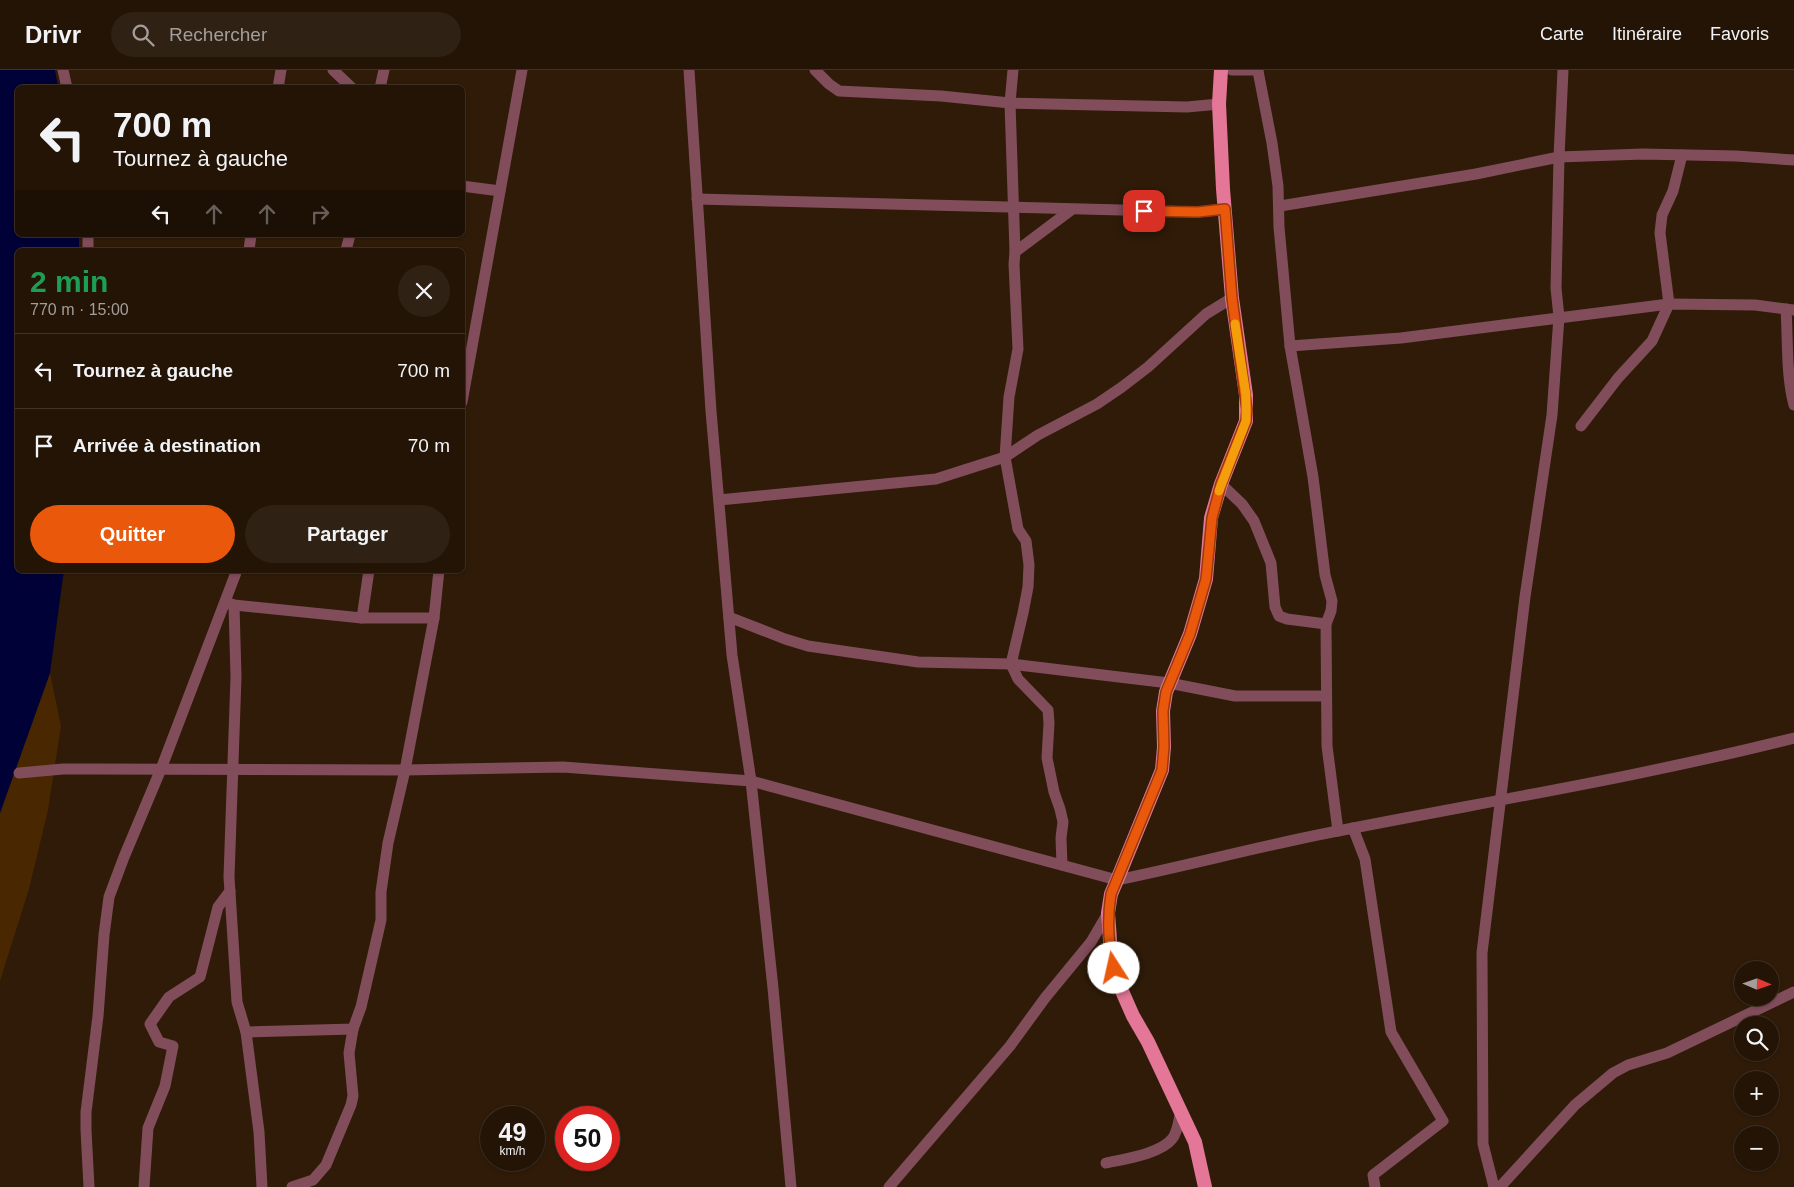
<!DOCTYPE html>
<html lang="fr">
<meta charset="utf-8">
<style>
:root{--surface:#231406;--page:#2f2114;--text:#f1f3f6;--muted:#a39e9b;--line:#403328;--accent:#ea580c}
body{margin:0;font-family:Helvetica,sans-serif;background:var(--page);color:var(--text);height:100vh;display:flex;flex-direction:column;font-size:19px;white-space:nowrap}
*{box-sizing:border-box;margin:0}
p{font-size:16px;color:var(--muted)}
.icon{flex:none;width:28px;height:28px;fill:none;stroke:currentColor;stroke-width:2;stroke-linecap:round;stroke-linejoin:round}
.map{position:relative;flex:1;overflow:hidden}
.details{position:absolute;left:15px;top:178px;width:450px;height:325px;display:flex;flex-direction:column;background:var(--surface);border-radius:8px;box-shadow:0 1px 4px #0004,0 0 0 1px var(--line)}
.details>*{flex:none}
.banner{position:absolute;left:15px;top:15px;width:450px;height:152px;border-radius:8px;box-shadow:0 1px 4px #0004,0 0 0 1px var(--line);background:#231406;color:var(--text);overflow:hidden}
.needle{width:32px;rotate:92deg}
.controls{position:absolute;left:1734px;top:891px;display:grid;gap:10px}
.controls a{display:grid;place-items:center;width:45px;height:45px;border-radius:50%;background:var(--surface);box-shadow:0 1px 4px #0004,0 0 0 1px var(--line);font-size:25px}
.speed{position:absolute;left:480px;top:1036px;display:flex;gap:10px;font-size:25px;font-weight:700;text-align:center}
.speed>*{display:grid;place-content:center;width:65px;height:65px;border-radius:50%;background:var(--surface);box-shadow:0 1px 4px #0004,0 0 0 1px var(--line);line-height:1}
.speed small{font-size:12px;font-weight:400}
.speed .limit{border:8px solid #d22;background:#fff;color:#111}
.pin{position:absolute;display:grid;place-items:center;width:42px;height:42px;color:#fff;margin:-21px;border-radius:10px;box-shadow:0 2px 8px #0006}
.me{position:absolute;width:55px;margin:-28px;rotate:350deg;stroke-linejoin:round;filter:drop-shadow(0 0 4px #0008)}
.turn{display:flex;align-items:center;gap:18px;height:105px;padding:0 15px;font-size:22px}
.turn .icon{width:65px;height:65px;stroke-width:2.5}
.turn b{display:block;font-size:35px;line-height:42px}
.lanes{display:flex;align-items:center;height:48px;padding:0 15px;background:#0003;justify-content:center;gap:25px;direction:ltr}
.lanes .off{opacity:.35}
.round{display:grid;place-items:center;flex:none;width:52px;height:52px;border-radius:26px;background:var(--page)}
.head{display:flex;align-items:center;justify-content:space-between;height:85px;padding:0 15px}
h1{font-size:30px;font-weight:800;line-height:38px;color:#1e9e55}
.button{display:flex;gap:10px;margin-top:auto;padding:10px 15px}
.button a{flex:1;height:58px;border-radius:30px;background:var(--accent);color:#fff;font-size:20px;font-weight:800;line-height:58px;text-align:center}
.button a+a{background:var(--page);color:var(--text)}
ul{padding:0;list-style:none}
li{display:flex;align-items:center;gap:15px;height:75px;padding:0 15px;border-top:1px solid var(--line)}
li div{flex:1}
li b{display:block;font-size:19px}
li em{font-style:normal}
header{display:flex;align-items:center;gap:30px;box-sizing:border-box;height:70px;padding:0 25px;background:var(--surface);border-bottom:1px solid var(--line)}
header strong{font-size:24px}
nav{display:flex;gap:28px;margin-inline-start:auto;font-size:18px}
.search{width:350px;height:45px;background:var(--page);display:flex;align-items:center;gap:12px;box-sizing:border-box;padding:0 18px;border-radius:28px;color:var(--muted);font-size:19px}
.map>svg:first-child{display:block}
</style>
<header>
<strong>Drivr</strong>
<div class="search"><svg class="icon" aria-label="search" viewBox="0 0 24 24"><circle cx="10" cy="10" r="6"/><path d="M15 15l6 6"/></svg>Rechercher</div>
<nav><a>Carte</a><a>Itinéraire</a><a>Favoris</a></nav>
</header>
<div class="map">
<svg width="1794" height="1117" viewBox="0 0 1794 1117">
<rect width="100%" height="100%" fill="#2f1b08"/>
<!-- green -->
<polygon fill="#492700" points="50,603 61,656 48,740 29,819 0,911 0,743"/>
<!-- water -->
<polygon fill="#000136" points="0,0 55,0 58,17 18,18 18,165 79,165 79,180 18,180 18,500 64,500 50,603 0,743"/>
<g fill="none" stroke-linecap="round" stroke-linejoin="round">
<!-- minor -->
<g stroke="#824d5b" stroke-width="11">
<polyline points="63,0 67,18"/>
<polyline points="333,0 352,18"/>
<polyline points="689,0 711,341 732,585 751,711 773,918 791,1117"/>
<polyline points="815,0 829,14 839,21 941,26 1010,33 1187,37 1219,34"/>
<polyline points="1013,0 1010,33 1015,182"/>
<polyline points="1232,0 1258,0"/>
<polyline points="1258,1 1272,73 1278,116 1279,157 1290,276 1313,407 1325,505 1332,531 1331,541 1326,554 1327,676 1338,761"/>
<polyline points="278,18 281,0"/>
<polyline points="380,18 384,0"/>
<polyline points="462,116 500,121"/>
<polyline points="697,129 1198,142 1225,139"/>
<polyline points="1280,136 1476,104 1559,87 1643,84 1736,86 1794,90"/>
<polyline points="88,165 88,180"/>
<polyline points="249,180 251,165"/>
<polyline points="346,180 350,165"/>
<path d="M1786 239C1788 269 1786 306 1794 335"/>
<polyline points="1290,276 1401,268 1669,234 1755,235 1794,240"/>
<polyline points="462,332 522,0"/>
<polyline points="1581,356 1618,308 1652,271 1669,234 1660,163 1662,145 1673,121 1682,85"/>
<polyline points="1221,414 1242,434 1254,451 1271,493 1275,537 1279,546 1287,549 1326,554"/>
<polyline points="719,430 936,409 1005,387 1038,365 1097,334 1122,317 1148,297 1206,244 1232,228"/>
<polyline points="228,533 234,535 362,548 369,500"/>
<polyline points="234,535 236,607 229,807 237,932 246,962 353,959 361,937 381,850 381,822 388,773 405,700 434,548 439,500"/>
<polyline points="729,547 785,569 808,576 918,592 1011,594 1169,613 1235,626 1326,626"/>
<polyline points="362,548 434,548"/>
<path d="M19 703 63 699H94L405 700 563 697 751 711 1117 810C1191 795 1264 775 1338 761 1490 731 1644 706 1794 668"/>
<polyline points="1353,758 1365,789 1391,962 1443,1051 1373,1105 1375,1117"/>
<polyline points="1062,795 1061,768 1063,752 1060,739 1054,722 1047,688 1049,653 1048,640 1018,609 1011,594 1023,543 1028,517 1029,495 1026,471 1018,459 1005,387 1009,327 1018,279 1014,194 1015,182 1071,140"/>
<polyline points="246,962 259,1062 262,1117"/>
<path d="M1106 1093C1124 1089 1160 1084 1172 1069 1178 1062 1179 1049 1181 1040"/>
<polyline points="89,1117 86,1060 86,1042 98,946 104,865 109,827 124,787 161,699 237,500"/>
<polyline points="144,1117 148,1058 165,1016 173,976 159,972 150,954 169,927 200,907 218,837 230,821"/>
<polyline points="292,1117 313,1110 326,1095 351,1035 353,1026 349,983 353,959"/>
<polyline points="889,1117 1010,976 1045,928 1091,872 1108,843"/>
<polyline points="1494,1117 1483,1074 1482,883 1525,527 1552,345 1559,247 1556,218 1559,87 1563,0"/>
<polyline points="1500,1117 1575,1035 1613,1003 1628,995 1667,983 1794,922"/>
</g>
<!-- major -->
<polyline stroke="#e47797" stroke-width="14" points="1205,1117 1195,1072 1148,972 1133,946 1118,912 1111,883 1108,843 1111,824 1117,810 1162,700 1164,677 1163,641 1166,622 1190,564 1206,509 1211,448 1221,414 1246,351 1246,325 1232,228 1223,119 1219,34 1221,0"/>
</g>
<g fill="none" stroke-linecap="round" stroke-linejoin="round">
<!-- route casing -->
<g stroke="#983908" stroke-width="12">
<path id="route" d="M1114 898C1108 873 1107 849 1111 824L1162 700 1164 677 1163 641 1166 622 1190 564 1206 509 1212 448 1221 414 1246 351 1247 340 1232 228 1225 139 1198 142 1144 141"/>
</g>
<!-- route -->
<use href="#route" stroke="#ea580c" stroke-width="9"/>
<!-- slow -->
<polyline stroke="#f59e0b" stroke-width="9" points="1219,421 1246,351 1246,325 1235,254"/>
</g>
</svg>
<div class="controls">
<a><svg class="needle" viewBox="-14 -14 28 28"><path d="M0-13l5 13h-10z" fill="#e53935"/><path d="M0 13l5-13h-10z" fill="#a39e9b"/></svg></a>
<a><svg class="icon" aria-label="search" viewBox="0 0 24 24"><circle cx="10" cy="10" r="6"/><path d="M15 15l6 6"/></svg></a>
<a>+</a>
<a>−</a>
</div>
<div class="speed"><div>49<small>km/h</small></div><div class="limit">50</div></div>
<div class="pin" style="left:1144px;top:141px;background:#d93025"><svg class="icon" aria-label="arrive" viewBox="0 0 24 24"><path d="M6 21V4h12l-3 4 3 4H6"/></svg></div>
<svg class="me" style="left:1114px;top:898px" viewBox="-20 -20 40 40"><circle r="19" fill="#fff"/><path d="M0-13L10 11 0 6-10 11z" fill="#ea580c"/></svg>
<div class="banner">
<div class="turn"><svg class="icon" aria-label="left" viewBox="0 0 24 24"><path d="M17 20v-9H6M10 6l-5 5 5 5"/></svg><div><b>700 m</b>Tournez à gauche</div></div>
<div class="lanes"><svg class="icon" aria-label="left" viewBox="0 0 24 24"><path d="M17 20v-9H6M10 6l-5 5 5 5"/></svg><svg class="icon off" aria-label="ahead" viewBox="0 0 24 24"><path d="M12 20V5M6 11l6-6 6 6"/></svg><svg class="icon off" aria-label="ahead" viewBox="0 0 24 24"><path d="M12 20V5M6 11l6-6 6 6"/></svg><svg class="icon off" aria-label="right" viewBox="0 0 24 24"><path d="M7 20v-9h11M14 6l5 5-5 5"/></svg></div>
</div>
<section class="details">
<div class="head"><div><h1>2 min</h1><p>770 m · 15:00</p></div><a class="round"><svg class="icon" aria-label="close" viewBox="0 0 24 24"><path d="M6 6l12 12M18 6L6 18"/></svg></a></div>
<ul>
<li><svg class="icon" aria-label="left" viewBox="0 0 24 24"><path d="M17 20v-9H6M10 6l-5 5 5 5"/></svg><div><b>Tournez à gauche</b></div><em>700 m</em></li>
<li><svg class="icon" aria-label="arrive" viewBox="0 0 24 24"><path d="M6 21V4h12l-3 4 3 4H6"/></svg><div><b>Arrivée à destination</b></div><em>70 m</em></li>
</ul>
<div class="button"><a>Quitter</a><a>Partager</a></div>
</section>
</div>
